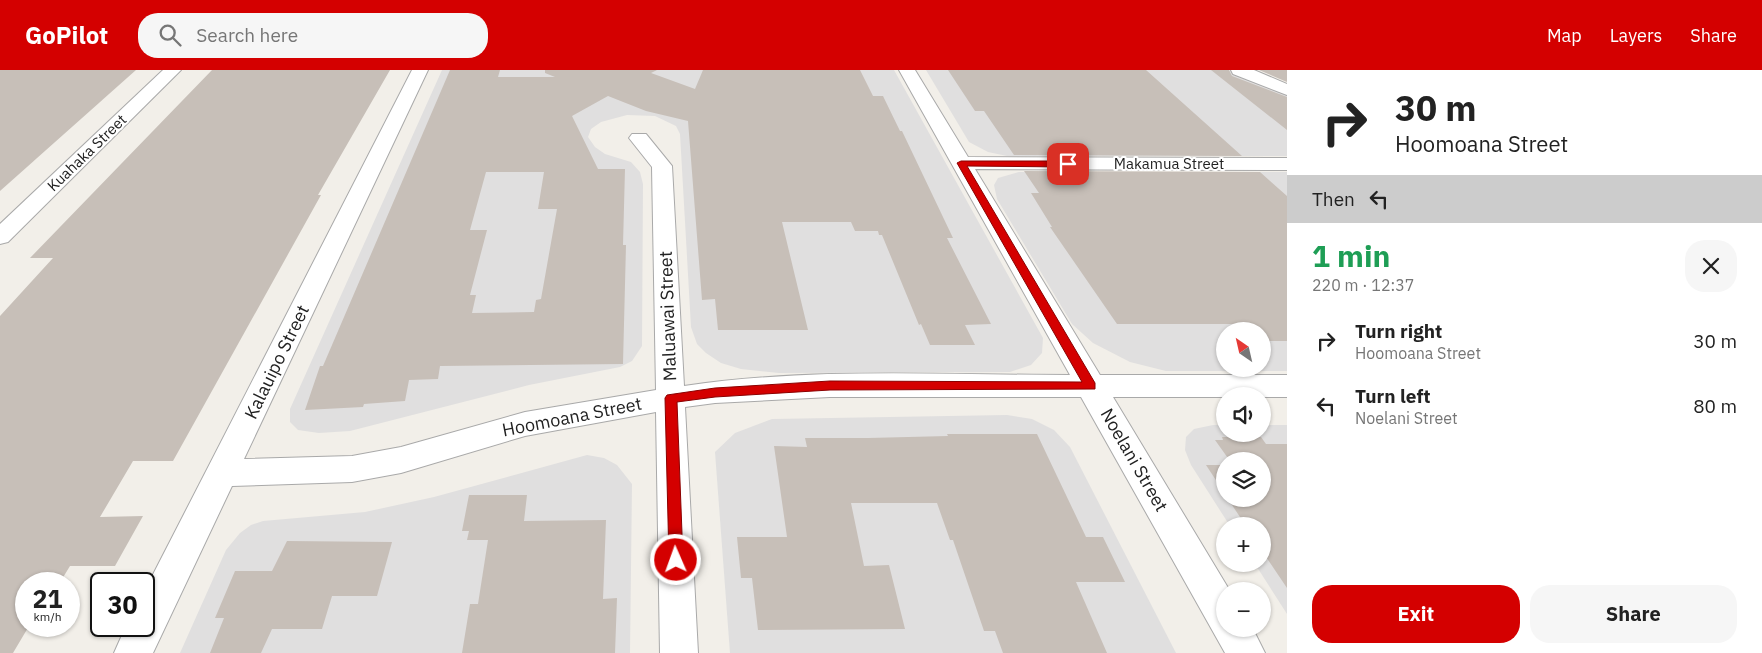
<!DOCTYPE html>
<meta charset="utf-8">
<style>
:root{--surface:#fff;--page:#f6f6f6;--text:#222;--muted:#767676;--accent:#d40000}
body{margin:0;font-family:"IBM Plex Sans",sans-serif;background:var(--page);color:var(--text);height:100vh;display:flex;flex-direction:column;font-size:19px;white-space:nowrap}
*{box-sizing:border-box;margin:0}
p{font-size:16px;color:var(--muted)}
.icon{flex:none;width:28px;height:28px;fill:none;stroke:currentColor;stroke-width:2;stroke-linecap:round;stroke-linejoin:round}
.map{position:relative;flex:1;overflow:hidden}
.panel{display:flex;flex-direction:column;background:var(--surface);width:475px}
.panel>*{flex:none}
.top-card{background:#fff;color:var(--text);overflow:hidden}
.needle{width:32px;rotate:326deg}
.buttons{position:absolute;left:1216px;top:252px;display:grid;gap:10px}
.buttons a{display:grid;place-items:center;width:55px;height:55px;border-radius:50%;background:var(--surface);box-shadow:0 1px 4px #0004;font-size:25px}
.speed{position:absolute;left:15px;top:502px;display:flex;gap:10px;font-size:25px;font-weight:700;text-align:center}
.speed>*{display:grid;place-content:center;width:65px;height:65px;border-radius:50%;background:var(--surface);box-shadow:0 1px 4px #0004;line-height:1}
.speed small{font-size:12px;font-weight:400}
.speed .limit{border:2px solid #111;border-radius:8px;background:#fff;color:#111}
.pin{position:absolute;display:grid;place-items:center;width:42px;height:42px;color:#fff;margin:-21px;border-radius:10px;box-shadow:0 2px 8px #0006}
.me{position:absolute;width:55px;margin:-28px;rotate:358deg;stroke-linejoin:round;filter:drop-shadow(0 0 4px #0008)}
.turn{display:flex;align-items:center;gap:18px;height:105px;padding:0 25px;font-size:22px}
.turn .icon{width:65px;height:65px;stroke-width:2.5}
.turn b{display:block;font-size:35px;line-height:42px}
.then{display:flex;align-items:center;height:48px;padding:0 25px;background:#0003;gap:10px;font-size:19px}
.round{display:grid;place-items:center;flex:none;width:52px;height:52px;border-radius:20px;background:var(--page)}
.overview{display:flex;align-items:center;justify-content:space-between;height:85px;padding:0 25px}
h1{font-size:30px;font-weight:800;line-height:38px;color:#1e9e55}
.button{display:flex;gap:10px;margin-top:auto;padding:10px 25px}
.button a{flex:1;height:58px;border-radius:20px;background:var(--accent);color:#fff;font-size:20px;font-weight:800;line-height:58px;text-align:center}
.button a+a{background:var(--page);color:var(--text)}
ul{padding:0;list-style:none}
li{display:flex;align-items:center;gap:15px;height:65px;padding:0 25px}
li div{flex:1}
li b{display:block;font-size:19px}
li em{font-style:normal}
header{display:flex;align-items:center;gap:30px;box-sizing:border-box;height:70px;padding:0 25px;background:var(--accent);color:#fff}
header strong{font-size:24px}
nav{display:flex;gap:28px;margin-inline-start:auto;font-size:18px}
.search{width:350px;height:45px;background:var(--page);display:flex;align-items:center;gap:12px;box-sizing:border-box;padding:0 18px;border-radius:20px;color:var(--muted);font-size:19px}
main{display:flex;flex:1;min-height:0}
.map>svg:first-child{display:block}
</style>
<header>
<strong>GoPilot</strong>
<div class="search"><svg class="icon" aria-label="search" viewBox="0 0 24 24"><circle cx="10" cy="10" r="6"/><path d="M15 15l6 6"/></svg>Search here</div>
<nav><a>Map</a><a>Layers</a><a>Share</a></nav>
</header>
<main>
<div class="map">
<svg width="1287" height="583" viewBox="0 0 1287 583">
<rect width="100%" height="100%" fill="#f2efe9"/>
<!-- residential -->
<g fill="#e0dfdf" fill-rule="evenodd">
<polygon points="442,0 894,0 1043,268 1042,283 1031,295 1010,302 779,303 741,299 721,293 706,283 697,274 691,257 680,64 676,56 655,46 627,45 601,52 591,59 588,67 595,77 605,84 631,92 640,102 643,114 642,276 632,291 620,297 529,315 350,361 319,363 298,360 290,352 290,339"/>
<polygon points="926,0 1228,0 1287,25 1287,86 1007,86 988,82 969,72"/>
<path d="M1019 102H1287V301H1166L1130 292 1093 273 1072 254 997 129 994 115 998 108ZM1225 261H1262V299H1225Z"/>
<polygon points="1007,345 1032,349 1054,360 1070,377 1176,583 730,583 715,382 735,363 772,349"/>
<path d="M1213 355H1225V364H1262L1263 355H1287V544L1255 494H1262V456H1230L1191 395 1185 380 1186 367 1194 359ZM1225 391H1262V429H1225Z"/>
<polygon points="587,385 604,388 617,395 632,414 630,583 180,583 226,480 240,463 251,455 263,451 365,442 434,427"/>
</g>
<!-- building -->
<g fill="#c7bfb8" fill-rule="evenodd">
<polygon points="0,0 136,0 0,121"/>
<polygon points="212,0 390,0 318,125 321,125 173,391 133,391 100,447 143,446 115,496 70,496 59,514 26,514 26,556 29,556 13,583 0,583 0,246 53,188 30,188"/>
<path d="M450 0H500L498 7H555L545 3V0H657L651 3 695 19 703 0H860L873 26H883L900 61H902L953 168H947L991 254 965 255 975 275H930L921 254 919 255 882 165H879L878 161H855L851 152H782L808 260H718L715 229 702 230 688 51 646 41 608 26 572 46 598 99H625L623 175H626L623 294 440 296 438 309 409 310 405 331 364 334 363 337 305 340 320 296H323ZM486 102H544L538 139H557L541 229 536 230 534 242 472 243 476 225H470L487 160H470Z"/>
<polygon points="948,0 1146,0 1242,86 1014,85 984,41 975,41"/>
<polygon points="1211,0 1229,0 1232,6 1287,27 1287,60"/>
<polygon points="1259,0 1287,0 1287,12"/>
<polygon points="1024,101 1260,102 1287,126 1287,271 1262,271 1262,261 1254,261 1248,254 1117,254 1050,157 1052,157 1031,123 1039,123"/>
<polygon points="947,364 1037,364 1086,467 1103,467 1125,512 1076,512 1107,583 1003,583 995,561 984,561 953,470 950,470 937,433 851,433 864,496 889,495 905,559 758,560 752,508 741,508 737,467 787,467 774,376 807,377 805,368 868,368 948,366"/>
<polygon points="1222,367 1261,367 1266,374 1287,374 1287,518 1262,481 1262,456 1246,456 1228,429 1262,429 1262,391 1230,391 1215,370 1223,370"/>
<polygon points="1206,395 1225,395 1225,424"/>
<polygon points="469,425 527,425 524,451 606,450 603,529 617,528 615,583 462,583 470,534 478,534 488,470 467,470 469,461 462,461"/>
<polygon points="287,471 392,472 377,526 332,526 322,559 272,559 261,583 210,583 224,548 215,548 235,501 272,501"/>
</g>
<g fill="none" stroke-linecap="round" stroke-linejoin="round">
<!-- minor casing -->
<g stroke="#a9a9a9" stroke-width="2">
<g id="minor">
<polygon points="163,0 181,0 8,172 0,174 0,154"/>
<path d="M412 0H428L244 389 352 386 401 377 525 342 656 320 652 97 629 68 632 64H646L672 96 684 316C811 297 942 305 1070 305L899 0H915L968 87 1287 88V100L975 99 1100 305H1287V327H1113L1230 521H1225V559H1253L1265 583H1225L1081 327H830L715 333 685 337 698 583H660L656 342 525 366 401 403 352 412 232 416 153 583H114L126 556H144V522Z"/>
<polygon points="1231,0 1254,0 1287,14 1287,25 1233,4"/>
</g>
</g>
<!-- minor -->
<use href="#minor" fill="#fff" fill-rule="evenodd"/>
</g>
<!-- route -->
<polygon fill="#d40000" stroke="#8a0000" points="961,91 1068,91 1072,94 1068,97 967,96 1095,313 1095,319 830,320 715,327 677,332 683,490 681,495 676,497 671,495 669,490 665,328 667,325 715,318 830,311 1082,312 957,93"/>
<g text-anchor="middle" stroke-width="4" stroke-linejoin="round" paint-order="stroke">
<!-- far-street labels -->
<g font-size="15" fill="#222" stroke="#fff">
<text transform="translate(87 83) rotate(-44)" y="5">Kuahaka Street</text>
<text x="1169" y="99">Makamua Street</text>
</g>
<!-- street labels -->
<g font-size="18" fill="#222" stroke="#fff">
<text transform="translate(668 246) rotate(-92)" y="6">Maluawai Street</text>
<text transform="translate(277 292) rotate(-64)" y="6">Kalauipo Street</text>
<text transform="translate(572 347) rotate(-11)" y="6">Hoomoana Street</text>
<text transform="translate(1134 390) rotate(60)" y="6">Noelani Street</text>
</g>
</g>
</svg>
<div class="buttons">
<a><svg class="needle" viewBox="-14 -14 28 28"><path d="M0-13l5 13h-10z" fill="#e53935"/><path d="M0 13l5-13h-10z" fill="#767676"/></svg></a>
<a><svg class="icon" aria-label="sound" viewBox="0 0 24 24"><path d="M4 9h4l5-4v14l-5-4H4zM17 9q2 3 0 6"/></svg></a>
<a><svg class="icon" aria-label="layers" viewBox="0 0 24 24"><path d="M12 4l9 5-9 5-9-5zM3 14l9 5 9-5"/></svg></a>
<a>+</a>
<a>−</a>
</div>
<div class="speed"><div>21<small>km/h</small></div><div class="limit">30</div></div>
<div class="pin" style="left:1068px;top:94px;background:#d93025"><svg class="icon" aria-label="arrive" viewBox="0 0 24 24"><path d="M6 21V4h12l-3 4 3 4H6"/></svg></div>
<svg class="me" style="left:676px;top:490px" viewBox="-20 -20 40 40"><circle r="17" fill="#d40000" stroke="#fff" stroke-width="3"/><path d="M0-11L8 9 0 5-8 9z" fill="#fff"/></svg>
</div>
<section class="panel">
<div class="top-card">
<div class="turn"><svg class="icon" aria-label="right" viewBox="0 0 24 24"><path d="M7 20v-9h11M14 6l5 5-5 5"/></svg><div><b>30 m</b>Hoomoana Street</div></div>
<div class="then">Then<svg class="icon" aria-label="left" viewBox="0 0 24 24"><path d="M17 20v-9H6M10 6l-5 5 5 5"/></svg></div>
</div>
<div class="overview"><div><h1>1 min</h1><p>220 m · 12:37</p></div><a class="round"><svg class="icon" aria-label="close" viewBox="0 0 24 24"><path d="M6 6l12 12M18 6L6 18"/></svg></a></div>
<ul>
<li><svg class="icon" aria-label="right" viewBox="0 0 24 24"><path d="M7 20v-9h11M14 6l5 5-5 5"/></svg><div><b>Turn right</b><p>Hoomoana Street</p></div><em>30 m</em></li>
<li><svg class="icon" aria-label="left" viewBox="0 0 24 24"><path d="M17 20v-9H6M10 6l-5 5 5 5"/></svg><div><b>Turn left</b><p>Noelani Street</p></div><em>80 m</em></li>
</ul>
<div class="button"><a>Exit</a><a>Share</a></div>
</section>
</main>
